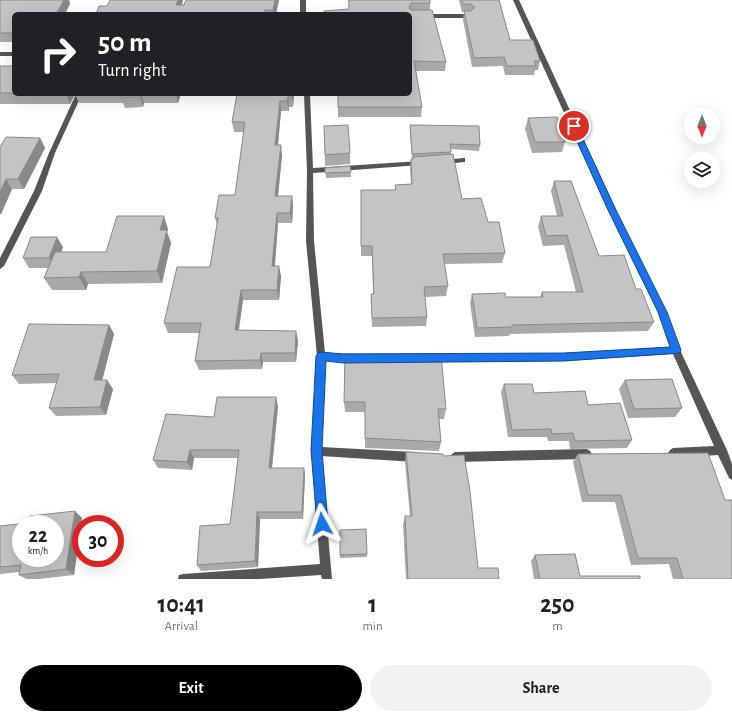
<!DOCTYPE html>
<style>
:root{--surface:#fff;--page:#f2f2f2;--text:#202124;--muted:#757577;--accent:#000}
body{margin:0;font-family:"Alegreya Sans",sans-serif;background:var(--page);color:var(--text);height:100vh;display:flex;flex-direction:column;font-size:15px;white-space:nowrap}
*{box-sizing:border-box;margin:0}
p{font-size:13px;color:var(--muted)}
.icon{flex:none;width:22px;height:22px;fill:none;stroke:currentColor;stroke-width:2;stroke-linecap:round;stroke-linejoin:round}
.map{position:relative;height:579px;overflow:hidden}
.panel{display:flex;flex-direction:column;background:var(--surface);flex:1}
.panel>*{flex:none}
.banner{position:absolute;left:12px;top:12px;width:400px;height:84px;border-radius:6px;box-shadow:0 4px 16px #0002;background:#202124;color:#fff;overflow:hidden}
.needle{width:26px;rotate:180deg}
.buttons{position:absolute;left:684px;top:108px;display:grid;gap:8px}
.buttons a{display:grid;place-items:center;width:36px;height:36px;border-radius:50%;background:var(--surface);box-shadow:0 4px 16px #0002;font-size:20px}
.speed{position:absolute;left:12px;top:515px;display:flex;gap:8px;font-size:20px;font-weight:700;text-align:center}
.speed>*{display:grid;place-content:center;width:52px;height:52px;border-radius:50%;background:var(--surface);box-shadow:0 4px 16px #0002;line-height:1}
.speed small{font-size:10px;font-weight:400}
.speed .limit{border:6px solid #d22;background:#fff;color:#111}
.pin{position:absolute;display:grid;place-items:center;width:34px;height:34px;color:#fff;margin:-17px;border:2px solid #fff;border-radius:50%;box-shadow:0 1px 4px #0007}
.me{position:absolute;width:44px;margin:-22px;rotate:355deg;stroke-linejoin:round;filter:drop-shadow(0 0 3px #0008)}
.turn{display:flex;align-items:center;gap:14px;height:84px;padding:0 20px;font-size:18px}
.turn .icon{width:52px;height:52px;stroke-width:2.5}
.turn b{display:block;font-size:28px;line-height:34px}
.eta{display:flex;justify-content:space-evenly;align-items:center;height:68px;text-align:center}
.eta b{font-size:24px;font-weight:700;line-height:28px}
.primary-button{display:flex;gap:8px;margin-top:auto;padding:8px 20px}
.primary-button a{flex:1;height:46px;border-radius:24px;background:var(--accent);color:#fff;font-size:16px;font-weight:700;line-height:46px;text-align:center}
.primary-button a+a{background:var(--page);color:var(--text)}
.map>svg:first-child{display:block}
</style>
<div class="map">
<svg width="732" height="579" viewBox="0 0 732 579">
<rect width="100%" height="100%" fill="#fff"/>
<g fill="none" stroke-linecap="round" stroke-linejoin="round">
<!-- minor -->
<g fill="#555" fill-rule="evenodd">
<rect x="300" y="0" width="6" height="14"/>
<polygon points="513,0 519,0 616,210 666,312 680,350 727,450 732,464 732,480 729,478 718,455 673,458 670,456 668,453 670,450 673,448 714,446 673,354 564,361 431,362 428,361 427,358 428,355 431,354 564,353 671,347 658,312 608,210"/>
<polygon points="410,14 469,14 472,16 469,18 410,18"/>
<rect x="0" y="52" width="14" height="4"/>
<polygon points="76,94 82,94 55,153 42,191 4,266 0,269 0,258 34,191 49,153"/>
<polygon points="304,94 310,94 313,168 420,161 423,163 420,165 313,173 314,241 325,353 356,354 359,355 360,358 359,361 356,362 325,360 321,447 415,452 418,454 420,457 418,460 415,462 321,456 332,579 322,579 321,575 260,579 178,579 179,575 183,574 320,564 311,451 317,356 306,241 307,171"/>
<polygon points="463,158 465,158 465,162 445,164 442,162 445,160"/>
<polygon points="587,449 590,451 592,454 590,457 587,459 455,462 452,460 450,457 452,454 455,452"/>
</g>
</g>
<!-- wall -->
<g fill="#a9a9a9">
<polygon points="0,0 69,0 70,4 14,14 14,42 0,42"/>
<polygon points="183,0 182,5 279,0 276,14 96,14 107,6"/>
<polygon points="348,0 430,3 430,10 446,62 445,71 416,71 422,107 421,117 338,117 338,107 349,9"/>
<polygon points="459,0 499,0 510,40 540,61 538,70 535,70 534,75 505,75 503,66 472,67 463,20 464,12 462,12"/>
<polygon points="0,66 14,66 14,94 75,94 70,104 0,104"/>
<polygon points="75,94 181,94 178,103 144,103 143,107 125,108 123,103 79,103"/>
<polygon points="237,94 294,94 293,107 289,107 289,111 281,111 278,145 282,155 278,196 292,196 293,206 292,223 278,223 275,266 281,276 279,300 243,300 239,330 298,340 296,362 263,362 262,369 199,370 195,361 200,333 168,333 164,323 210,267 217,225 215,218 235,195 244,132 234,132 232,122"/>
<polygon points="528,118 565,142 562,152 532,153 525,129"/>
<polygon points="410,125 480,145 479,151 451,149 451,154 462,199 488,222 505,253 502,263 444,264 448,286 446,296 425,297 427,317 426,326 372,327 371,294 373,294 372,256 361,256 361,190 395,190 395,185 411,184 410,169 411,159 412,159 410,131"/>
<polygon points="40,138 45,148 24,189 12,189 1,214 0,214 0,147"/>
<polygon points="350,153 350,164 325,166 325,155"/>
<polygon points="350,166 351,177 326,178 325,168"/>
<polygon points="554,181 599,256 636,289 654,322 648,331 510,334 509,336 475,337 470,303 472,294 506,297 540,297 542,292 576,292 564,245 543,246 538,227 541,216 557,216 551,191"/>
<polygon points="168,229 167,232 171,243 162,283 88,284 86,290 52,290 44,278 48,268 29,268 23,258 63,247 61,252 106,252"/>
<polygon points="109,325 114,334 102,380 113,389 106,415 56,416 49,408 57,383 19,384 12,375"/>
<polygon points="345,354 446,409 444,419 439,419 441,442 439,451 365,448 365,412 345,412 344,402"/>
<polygon points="625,380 682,408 675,417 628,418 619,389"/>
<polygon points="504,384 534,393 588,405 632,440 627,448 570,449 569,441 548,441 547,437 508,437 501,392"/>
<polygon points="278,406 272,468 305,475 303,519 260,519 258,567 201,571 197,565 230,524 238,458 194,458 192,470 158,468 153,460 214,417"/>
<polygon points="406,452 478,568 499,579 406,579 403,525 405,516 410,516 405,462"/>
<polygon points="578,454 732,579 673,579 669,564 631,565 615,502 582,502 573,462"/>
<polygon points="82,518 74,575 39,579 26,579 19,575 19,572 0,574 0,526"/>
<polygon points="366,529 367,557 340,558 340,555"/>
<polygon points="535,555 580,576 640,579 534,579 531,561"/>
</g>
<!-- shaded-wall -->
<g fill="#898989">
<polygon points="64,0 69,0 70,4 65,14 56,14"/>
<polygon points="178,0 183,0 178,14 176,5"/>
<polygon points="275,0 279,0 276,14 274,14 273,10"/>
<polygon points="66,94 75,94 70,104"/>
<polygon points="141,94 144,103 143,107 140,97"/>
<polygon points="176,94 181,94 178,103"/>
<polygon points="292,94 294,94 293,107 292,97"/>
<polygon points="288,97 289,107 289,111 287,101"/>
<polygon points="280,101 281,111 277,155 275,145"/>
<polygon points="40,138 45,148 24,189 18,179"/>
<polygon points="281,145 282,155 277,206 275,196"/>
<polygon points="6,179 12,189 1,214 0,213 0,192"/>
<polygon points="292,196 293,206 292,223 290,213"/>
<polygon points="277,213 278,223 274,276 272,266"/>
<polygon points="164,216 168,229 167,232 171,243 162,283 157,271 160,230"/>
<polygon points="57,237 63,247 55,268 49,258"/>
<polygon points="279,266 281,276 279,300 277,290"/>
<polygon points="81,272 88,284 86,290 79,277"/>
<polygon points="241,290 243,300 237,339 235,330"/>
<polygon points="109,325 114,334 100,389 94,380"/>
<polygon points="296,331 298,340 296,362 295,353"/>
<polygon points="261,353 263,362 262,369 260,360"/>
<polygon points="107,380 113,389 106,415 100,407"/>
<polygon points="276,397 278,406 271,476 269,468"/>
<polygon points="190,450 194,458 192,470 187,462"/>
<polygon points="304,468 305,475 303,519 302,512"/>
<polygon points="75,511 82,518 74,575 66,569"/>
<polygon points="257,512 260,519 258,567 255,561"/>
</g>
<!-- building -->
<g fill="#c4c4c4" stroke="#898989" fill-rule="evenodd">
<polygon points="0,0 64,0 56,14 14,14 14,33 0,33"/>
<polygon points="110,0 178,0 176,5 184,5 186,0 275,0 273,10 265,10 264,14 96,14 99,6 107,6"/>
<polygon points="349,0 430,0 430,3 411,3 409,8 411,10 432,10 446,62 414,61 422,107 338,107 338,94 410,94 410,14 324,14 324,11 349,9"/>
<polygon points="462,0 499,0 510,40 533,40 540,61 534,61 536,66 507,66 504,57 474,58 464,11 471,11 475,7 470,4 463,4"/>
<rect x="0" y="66" width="14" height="27"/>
<polygon points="122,94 141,94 140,97 121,97"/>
<polygon points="237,94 292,94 292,97 288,97 287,101 280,101 275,145 281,145 275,196 292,196 290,213 277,213 272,266 279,266 277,290 241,290 235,330 296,331 295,353 261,353 260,360 195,361 201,323 164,323 177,267 210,267 218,218 215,218 219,195 235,195 245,122 232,122"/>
<polygon points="557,117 565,142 535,142 528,118"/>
<polygon points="348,125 350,153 325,155 324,126"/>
<polygon points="410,125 479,126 480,145 450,144 451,152 412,154"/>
<polygon points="6,137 40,138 18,179 6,179 0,192 0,147"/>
<polygon points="453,154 462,199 481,198 488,222 499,222 505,253 443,254 448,286 424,287 427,317 372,318 371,294 374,294 372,246 361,246 361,190 396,190 395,185 412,184 411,159 413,159 413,157"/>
<polygon points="350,166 351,172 325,173 325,168"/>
<polygon points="554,181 571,181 599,256 624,255 636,289 641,289 654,322 512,325 512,327 477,328 472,294 505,293 506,297 543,297 542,292 583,292 567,235 546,236 541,216 563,216"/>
<polygon points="117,216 164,216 160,230 167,230 157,271 81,272 79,277 44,278 55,252 106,252"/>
<polygon points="31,237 57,237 49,258 23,258"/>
<polygon points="29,324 109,325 94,380 107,380 100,407 49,408 59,374 12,375"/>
<polygon points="345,354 441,354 446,409 438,409 441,442 365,438 365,402 344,402"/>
<polygon points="672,379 682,408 634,409 625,380"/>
<polygon points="504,384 532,384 534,393 585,391 588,405 620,403 632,440 575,441 573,433 552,434 551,429 512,430"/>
<polygon points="217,397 276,397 269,468 304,468 302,512 257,512 255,561 197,565 200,526 230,524 239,450 190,450 187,462 153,460 166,414 214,417"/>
<polygon points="406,452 443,454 443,456 464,455 470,491 478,568 498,568 499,579 408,579 405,516 412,516"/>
<polygon points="708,453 725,500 732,500 732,579 683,579 677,558 638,558 621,495 588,495 578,454"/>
<path d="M75 511 66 569 19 575 21 565 0 567V526L29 523 30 516ZM21 524H55V558H21Z"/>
<polygon points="366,529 367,554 340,555 340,530"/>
<polygon points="575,554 580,576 640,576 640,579 540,579 535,555"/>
</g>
<!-- route -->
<polygon fill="#1a73e8" stroke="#114b97" points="571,124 576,124 577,126 616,210 667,312 681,350 680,353 564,361 343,363 326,361 322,450 328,524 327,529 322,530 318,529 317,524 311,450 316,356 318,353 321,352 343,354 564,353 670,347 658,312 608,210 570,126"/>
</svg>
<div class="buttons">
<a><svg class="needle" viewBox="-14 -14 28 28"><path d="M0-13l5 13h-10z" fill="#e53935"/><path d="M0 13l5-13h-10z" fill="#757577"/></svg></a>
<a><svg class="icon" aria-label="layers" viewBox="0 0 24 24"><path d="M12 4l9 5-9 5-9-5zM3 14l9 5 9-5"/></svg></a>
</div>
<div class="speed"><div>22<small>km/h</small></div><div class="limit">30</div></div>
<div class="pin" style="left:574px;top:126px;background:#d93025"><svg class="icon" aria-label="arrive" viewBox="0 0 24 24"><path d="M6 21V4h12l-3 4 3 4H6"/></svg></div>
<svg class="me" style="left:322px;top:524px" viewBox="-20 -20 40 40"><path d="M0-17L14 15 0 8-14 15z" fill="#1a73e8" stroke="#fff" stroke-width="4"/></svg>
<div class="banner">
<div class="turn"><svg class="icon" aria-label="right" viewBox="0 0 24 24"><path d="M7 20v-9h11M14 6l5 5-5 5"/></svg><div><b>50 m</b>Turn right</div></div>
</div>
</div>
<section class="panel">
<div class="eta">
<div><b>10:41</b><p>Arrival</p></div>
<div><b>1</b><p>min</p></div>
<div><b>250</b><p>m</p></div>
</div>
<div class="primary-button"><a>Exit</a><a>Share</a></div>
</section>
